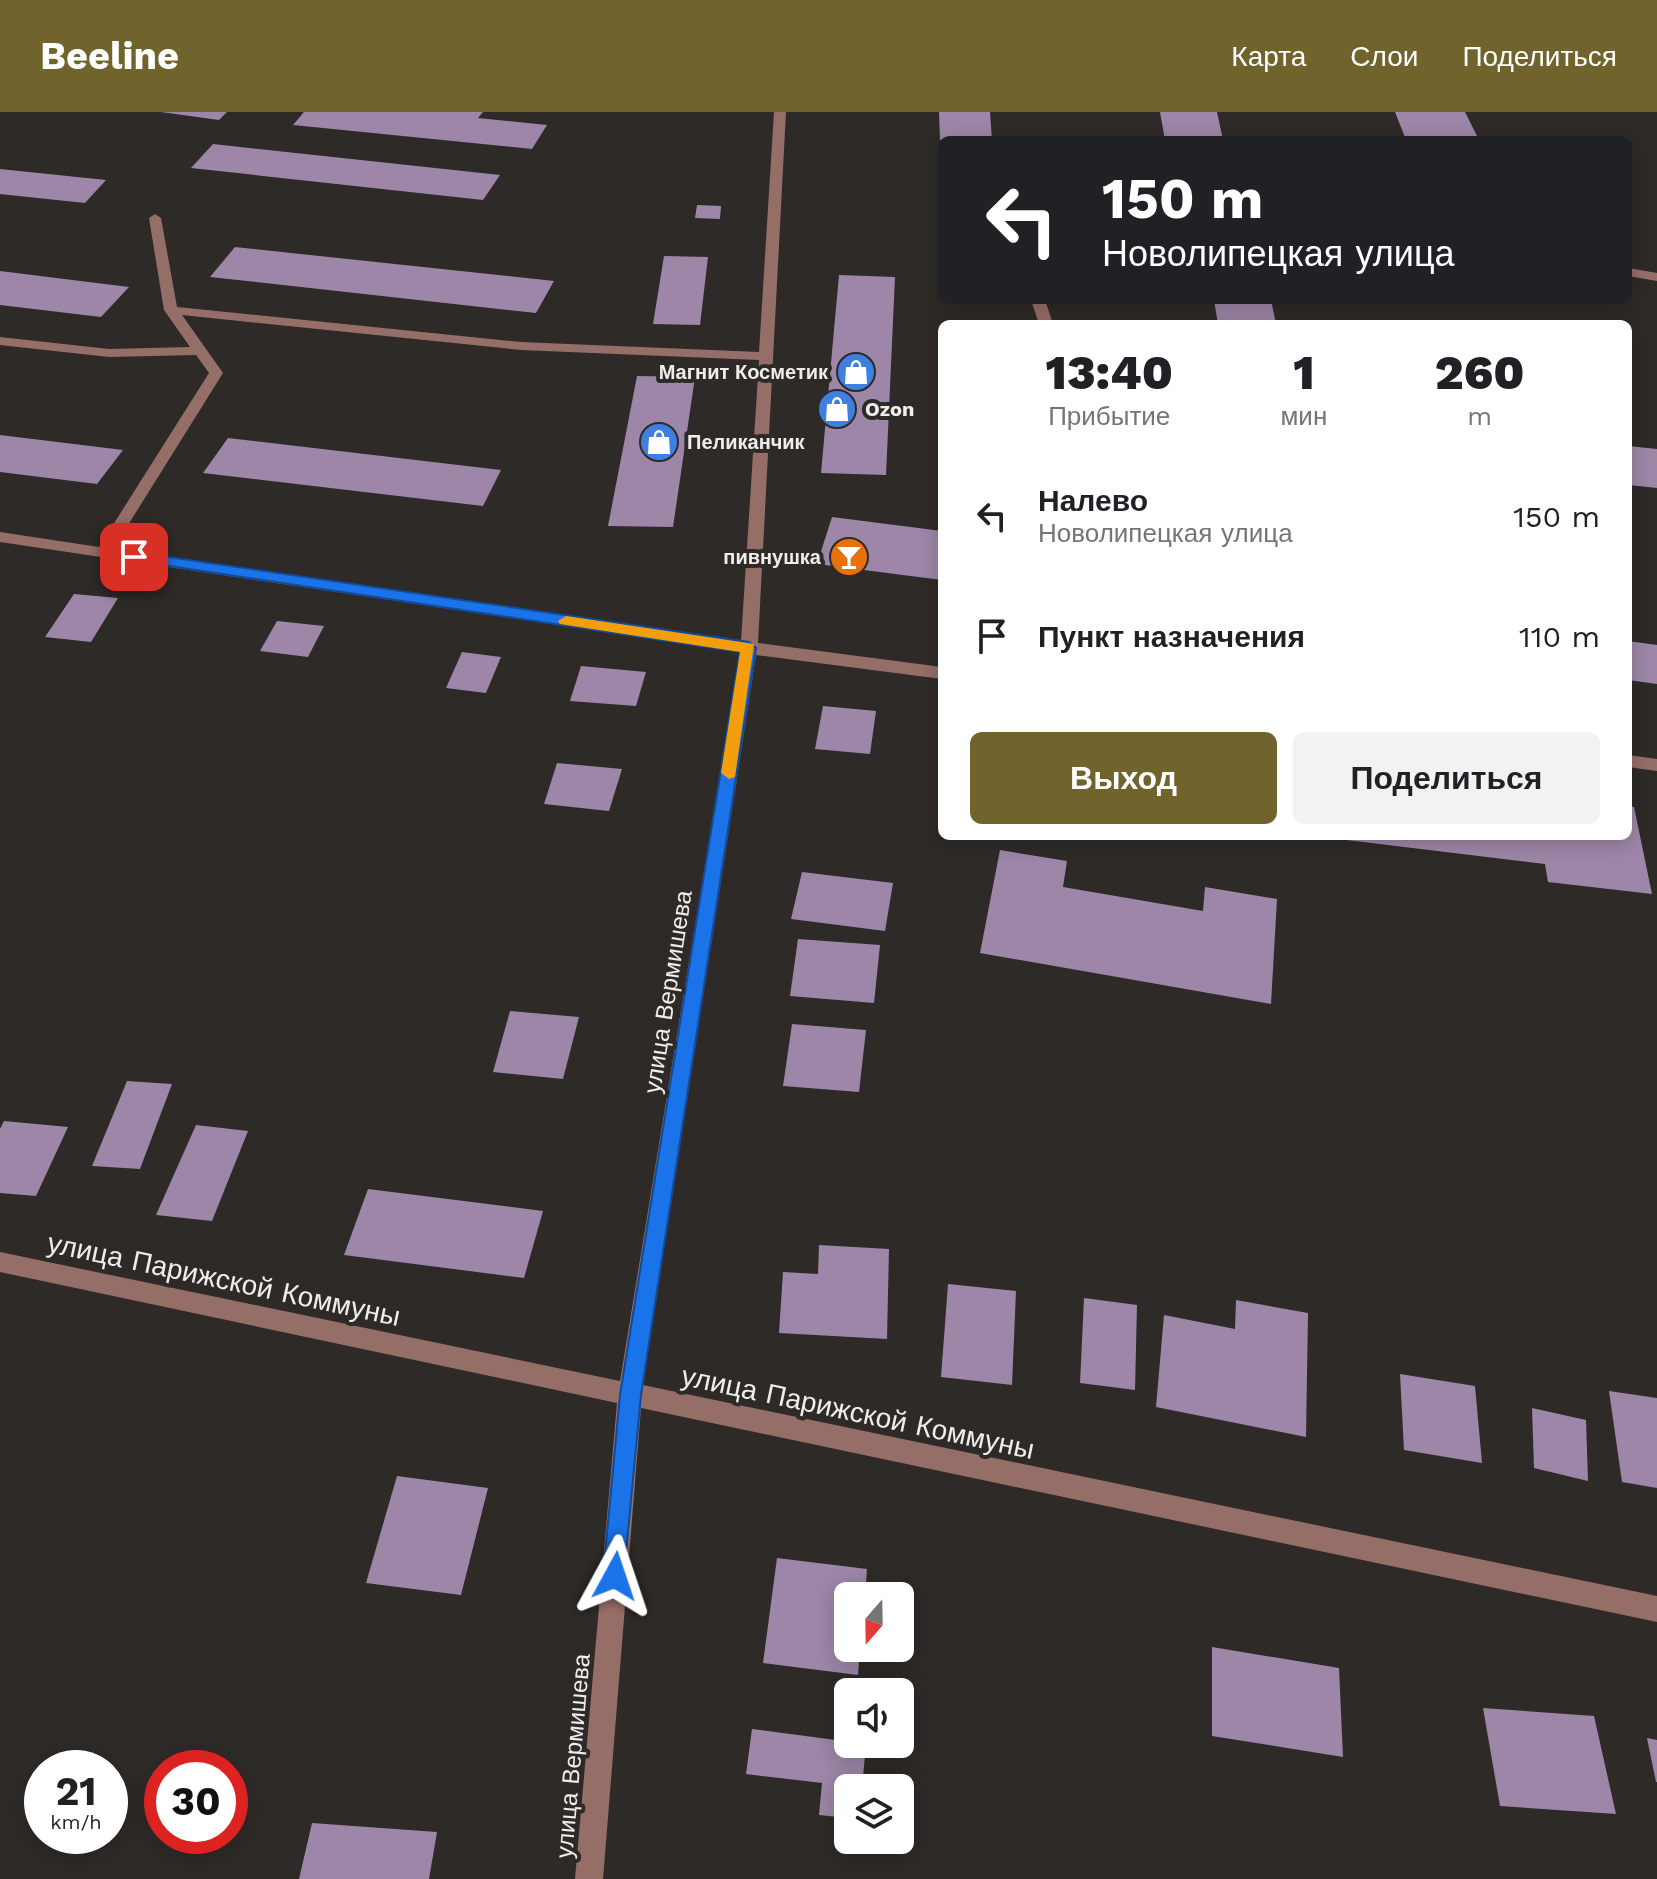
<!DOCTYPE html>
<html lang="ru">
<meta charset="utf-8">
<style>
:root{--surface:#fff;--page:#f2f2f2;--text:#202124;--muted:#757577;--accent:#70642c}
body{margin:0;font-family:"Work Sans",sans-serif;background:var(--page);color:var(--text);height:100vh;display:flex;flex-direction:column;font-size:30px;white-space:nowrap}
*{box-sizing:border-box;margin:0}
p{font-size:26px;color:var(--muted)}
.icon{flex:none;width:44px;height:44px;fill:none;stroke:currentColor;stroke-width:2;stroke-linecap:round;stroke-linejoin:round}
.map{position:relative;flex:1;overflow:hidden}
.sheet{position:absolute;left:938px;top:208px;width:694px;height:520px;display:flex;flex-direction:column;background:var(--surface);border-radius:12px;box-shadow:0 4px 20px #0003}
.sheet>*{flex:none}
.banner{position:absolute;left:938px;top:24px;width:694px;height:168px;border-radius:12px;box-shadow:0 4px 20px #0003;background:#202124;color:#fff;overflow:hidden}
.needle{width:52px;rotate:200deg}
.controls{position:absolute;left:834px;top:1470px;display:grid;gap:16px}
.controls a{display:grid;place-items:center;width:80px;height:80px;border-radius:12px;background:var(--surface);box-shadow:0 4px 20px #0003;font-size:40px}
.speed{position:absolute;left:24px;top:1638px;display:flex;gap:16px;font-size:40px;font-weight:700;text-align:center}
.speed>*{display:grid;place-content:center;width:104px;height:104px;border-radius:50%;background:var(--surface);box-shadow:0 4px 20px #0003;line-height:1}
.speed small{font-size:20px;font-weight:400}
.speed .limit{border:12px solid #d22;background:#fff;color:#111}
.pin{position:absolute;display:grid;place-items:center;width:68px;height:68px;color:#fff;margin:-34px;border-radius:16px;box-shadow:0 4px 12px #0006}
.me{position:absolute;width:88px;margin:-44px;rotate:5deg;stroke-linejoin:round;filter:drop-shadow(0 0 6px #0008)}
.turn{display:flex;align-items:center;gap:28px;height:168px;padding:0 32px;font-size:36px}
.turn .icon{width:104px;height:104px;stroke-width:2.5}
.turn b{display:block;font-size:56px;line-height:68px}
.eta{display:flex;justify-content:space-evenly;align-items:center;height:136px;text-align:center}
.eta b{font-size:48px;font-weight:800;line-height:56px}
.action{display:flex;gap:16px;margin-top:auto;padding:16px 32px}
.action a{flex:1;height:92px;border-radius:12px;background:var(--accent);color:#fff;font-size:32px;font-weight:800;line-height:92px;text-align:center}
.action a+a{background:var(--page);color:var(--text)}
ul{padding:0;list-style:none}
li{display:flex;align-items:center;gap:24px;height:120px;padding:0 32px}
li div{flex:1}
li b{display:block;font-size:30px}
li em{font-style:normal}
header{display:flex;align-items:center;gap:48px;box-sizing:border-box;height:112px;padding:0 40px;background:var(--accent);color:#fff}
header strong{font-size:38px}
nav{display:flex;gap:44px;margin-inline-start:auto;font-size:28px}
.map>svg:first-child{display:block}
</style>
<header>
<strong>Beeline</strong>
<nav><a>Карта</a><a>Слои</a><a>Поделиться</a></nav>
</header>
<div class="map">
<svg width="1657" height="1767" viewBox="0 0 1657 1767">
<rect width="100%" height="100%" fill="#2e2a28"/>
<!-- building -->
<g fill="#9d86a7">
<polygon points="161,0 227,0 219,8"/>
<polygon points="304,0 483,0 478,6 547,13 532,37 293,13"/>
<polygon points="939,0 990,0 992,28 940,28"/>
<polygon points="1160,0 1217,0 1223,28 1165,28"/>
<polygon points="1395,0 1465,0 1479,28 1406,28"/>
<polygon points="213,32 500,63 483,88 191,56"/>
<polygon points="0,57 106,68 85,91 0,82"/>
<polygon points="697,93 721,94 720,107 695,106"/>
<polygon points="235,135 554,169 536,201 210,165"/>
<polygon points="664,144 708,145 700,213 653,212"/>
<polygon points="0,159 129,175 101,205 0,193"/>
<polygon points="839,163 895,165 886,363 821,361"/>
<polygon points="1214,188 1271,188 1276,212 1218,212"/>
<polygon points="637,264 695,265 673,415 608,414"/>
<polygon points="0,323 123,338 97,372 0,360"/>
<polygon points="228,326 501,358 483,394 203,361"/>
<polygon points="1628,334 1657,337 1657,376 1628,373"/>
<polygon points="832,405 942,419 942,468 817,452"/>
<polygon points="74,482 118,486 91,530 45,525"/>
<polygon points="277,509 324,514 308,545 260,539"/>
<polygon points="1628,529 1657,533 1657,572 1628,568"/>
<polygon points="462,540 501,545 486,581 446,576"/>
<polygon points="581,554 646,560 636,594 570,589"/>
<polygon points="823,594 876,599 870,642 815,637"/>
<polygon points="557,651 622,657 609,699 544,692"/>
<polygon points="1628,694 1634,695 1652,782 1548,770 1545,752 1330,726 1628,724"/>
<polygon points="1000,738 1067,749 1063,775 1203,799 1205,775 1277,787 1271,892 980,841"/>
<polygon points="802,760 893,771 885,819 791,807"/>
<polygon points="798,827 880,833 874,891 790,884"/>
<polygon points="510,899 579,905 563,967 493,960"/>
<polygon points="792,912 866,918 859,980 783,974"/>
<polygon points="127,969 172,972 140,1057 92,1054"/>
<polygon points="4,1009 68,1015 36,1084 0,1081 0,1017"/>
<polygon points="196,1013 248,1019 212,1109 156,1103"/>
<polygon points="368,1077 543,1099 524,1166 344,1143"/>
<polygon points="819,1133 889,1137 887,1227 779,1221 783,1160 818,1162"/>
<polygon points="948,1172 1016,1179 1012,1273 941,1265"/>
<polygon points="1084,1186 1137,1193 1135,1278 1080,1271"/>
<polygon points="1236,1188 1308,1201 1306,1325 1156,1295 1164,1203 1235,1217"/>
<polygon points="1400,1262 1475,1274 1482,1351 1404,1338"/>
<polygon points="1609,1279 1657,1286 1657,1376 1622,1370"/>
<polygon points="1532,1296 1586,1308 1588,1369 1534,1356"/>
<polygon points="397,1364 488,1376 461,1483 366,1471"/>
<polygon points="777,1446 867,1457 865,1484 848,1484 848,1536 860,1536 858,1563 763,1551"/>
<polygon points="1212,1535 1339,1556 1343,1645 1212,1624"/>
<polygon points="1483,1596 1594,1604 1616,1702 1500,1694"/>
<polygon points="752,1617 866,1632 862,1676 848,1676 848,1706 819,1703 822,1671 746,1662"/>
<polygon points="1647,1626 1657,1628 1657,1670 1656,1670"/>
<polygon points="312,1711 437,1720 429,1767 299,1767"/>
</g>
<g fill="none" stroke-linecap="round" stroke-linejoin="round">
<!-- minor -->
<g fill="#966e68" fill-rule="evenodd">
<path d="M774 0H786L758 531 942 555V567L756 543 643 1273 1657 1484V1510L641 1296 603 1767H575L617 1291 0 1160V1140L620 1269 740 540 0 430V420L99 435 209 261 196 243 109 245 0 233V225L109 237 190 235 164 198 149 106 155 102 161 106 177 195 521 230 759 240ZM182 203 521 238 759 248 741 529 113 437 223 261Z"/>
<polygon points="1628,156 1657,161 1657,169 1628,164"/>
<polygon points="1031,188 1045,188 1053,212 1039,212"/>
<polygon points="1628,643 1657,647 1657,659 1628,655"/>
</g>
</g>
<!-- route -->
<polygon fill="#1a73e8" stroke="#114b97" stroke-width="2" points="134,440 749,530 756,536 641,1283 623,1472 615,1476 607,1472 603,1464 620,1283 740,540 129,448 127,445"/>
<!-- slow -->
<polygon fill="#f59e0b" points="566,504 754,532 735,665 729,667 721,661 740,540 560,512 558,509"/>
<!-- icons -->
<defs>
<g id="shop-disc" transform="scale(2)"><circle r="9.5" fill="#3f7fe0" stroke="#2e2a28"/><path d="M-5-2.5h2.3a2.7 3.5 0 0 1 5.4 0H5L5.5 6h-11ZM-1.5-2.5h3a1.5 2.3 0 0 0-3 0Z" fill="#fff"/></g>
<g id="bar-disc" transform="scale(2)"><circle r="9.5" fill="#e8710a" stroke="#2e2a28"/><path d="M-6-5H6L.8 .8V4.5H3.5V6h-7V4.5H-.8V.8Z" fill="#fff"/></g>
</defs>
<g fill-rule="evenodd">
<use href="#shop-disc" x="856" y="260"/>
<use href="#shop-disc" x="837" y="297"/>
<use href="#shop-disc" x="659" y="330"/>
<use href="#bar-disc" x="849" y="445"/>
</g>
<g text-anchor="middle" stroke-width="8" stroke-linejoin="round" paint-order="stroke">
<!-- far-poi labels -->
<g font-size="20" font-weight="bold" fill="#f0edeb" stroke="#2e2a28" text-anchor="end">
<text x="828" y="267">Магнит Косметик</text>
<text x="865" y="304" text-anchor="start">Ozon</text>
<text x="687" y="337" text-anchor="start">Пеликанчик</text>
<text x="821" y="452">пивнушка</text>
</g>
<!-- street labels -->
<g font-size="24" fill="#f0edeb" stroke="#2e2a28">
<text transform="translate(668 880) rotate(-81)" y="8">улица Вермишева</text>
<text transform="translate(573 1644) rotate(-85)" y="8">улица Вермишева</text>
</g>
<!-- near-street labels -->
<g font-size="28" fill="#f0edeb" stroke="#2e2a28">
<text transform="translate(224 1167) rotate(12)" y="10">улица Парижской Коммуны</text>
<text transform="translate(858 1300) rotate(12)" y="10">улица Парижской Коммуны</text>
</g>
</g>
</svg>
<div class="controls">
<a><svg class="needle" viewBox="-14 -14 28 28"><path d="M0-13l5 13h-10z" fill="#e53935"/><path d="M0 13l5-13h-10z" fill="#757577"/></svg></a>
<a><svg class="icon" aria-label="sound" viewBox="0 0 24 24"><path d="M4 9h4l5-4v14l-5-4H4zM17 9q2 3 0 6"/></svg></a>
<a><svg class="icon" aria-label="layers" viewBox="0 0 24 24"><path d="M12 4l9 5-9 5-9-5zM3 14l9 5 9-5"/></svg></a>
</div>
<div class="speed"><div>21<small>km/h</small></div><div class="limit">30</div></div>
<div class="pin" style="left:134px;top:445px;background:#d93025"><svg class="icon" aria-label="arrive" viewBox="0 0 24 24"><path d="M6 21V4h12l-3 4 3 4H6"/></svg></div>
<svg class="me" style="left:615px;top:1464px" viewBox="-20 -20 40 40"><path d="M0-17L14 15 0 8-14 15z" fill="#1a73e8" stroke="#fff" stroke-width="4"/></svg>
<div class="banner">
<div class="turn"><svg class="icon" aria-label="left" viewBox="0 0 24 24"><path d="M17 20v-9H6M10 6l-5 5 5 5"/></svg><div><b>150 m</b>Новолипецкая улица</div></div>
</div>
<section class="sheet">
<div class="eta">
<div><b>13:40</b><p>Прибытие</p></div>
<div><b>1</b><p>мин</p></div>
<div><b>260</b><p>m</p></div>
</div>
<ul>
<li><svg class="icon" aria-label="left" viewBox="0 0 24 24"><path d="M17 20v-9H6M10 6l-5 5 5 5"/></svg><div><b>Налево</b><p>Новолипецкая улица</p></div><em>150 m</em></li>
<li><svg class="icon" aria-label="arrive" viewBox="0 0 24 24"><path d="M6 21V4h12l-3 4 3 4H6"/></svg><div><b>Пункт назначения</b></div><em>110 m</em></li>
</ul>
<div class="action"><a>Выход</a><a>Поделиться</a></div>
</section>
</div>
